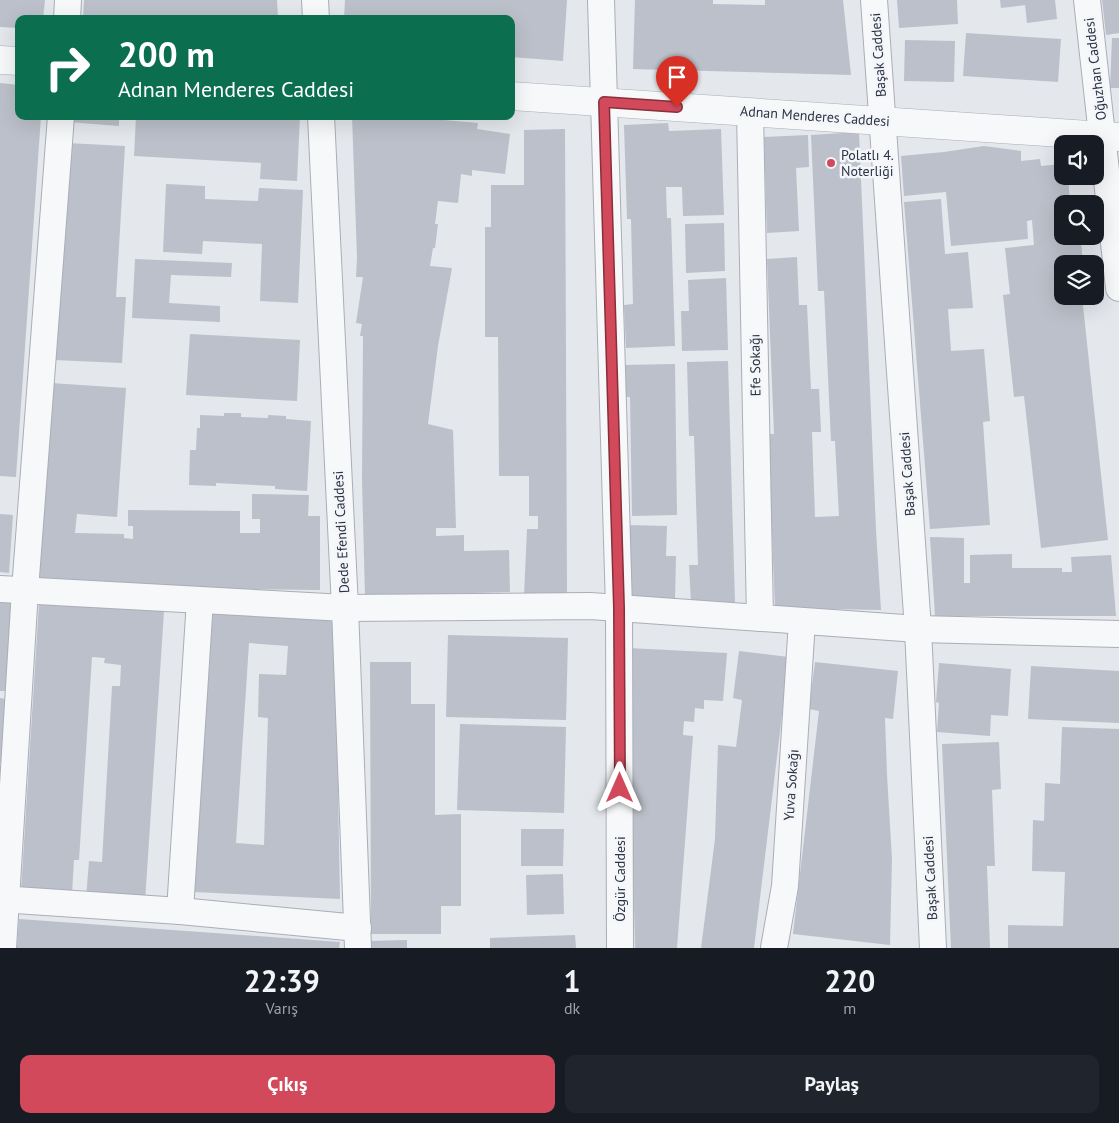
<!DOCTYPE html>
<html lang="tr">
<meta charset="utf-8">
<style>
:root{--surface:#171b24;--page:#20242c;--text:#f1f3f6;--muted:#9ea1a6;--accent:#d1495b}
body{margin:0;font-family:"PT Sans",sans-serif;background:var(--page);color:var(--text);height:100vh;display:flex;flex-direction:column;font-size:19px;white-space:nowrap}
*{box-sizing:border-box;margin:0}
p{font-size:16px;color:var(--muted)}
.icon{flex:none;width:28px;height:28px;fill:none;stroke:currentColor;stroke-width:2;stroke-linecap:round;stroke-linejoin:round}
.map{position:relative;height:948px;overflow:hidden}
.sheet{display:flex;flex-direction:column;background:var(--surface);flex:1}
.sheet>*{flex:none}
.banner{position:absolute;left:15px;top:15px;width:500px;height:105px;border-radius:10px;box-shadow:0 5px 20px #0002;background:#0b6e4f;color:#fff;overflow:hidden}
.buttons{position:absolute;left:1054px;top:135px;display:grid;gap:10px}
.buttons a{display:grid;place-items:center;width:50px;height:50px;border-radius:10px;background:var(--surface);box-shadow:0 5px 20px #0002;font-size:25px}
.pin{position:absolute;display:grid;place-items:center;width:42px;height:42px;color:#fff;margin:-51px -21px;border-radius:50% 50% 50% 0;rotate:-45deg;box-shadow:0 0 5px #0007}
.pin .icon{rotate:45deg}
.me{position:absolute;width:55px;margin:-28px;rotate:0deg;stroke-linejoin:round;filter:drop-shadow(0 0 4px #0008)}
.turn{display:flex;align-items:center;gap:18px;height:105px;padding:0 20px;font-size:22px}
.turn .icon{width:65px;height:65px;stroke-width:2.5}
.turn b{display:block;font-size:35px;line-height:42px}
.eta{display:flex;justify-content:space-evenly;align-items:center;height:85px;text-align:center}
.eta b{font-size:30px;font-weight:700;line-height:35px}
.button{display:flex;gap:10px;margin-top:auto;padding:10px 20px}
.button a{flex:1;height:58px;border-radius:10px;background:var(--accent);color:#fff;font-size:20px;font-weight:700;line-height:58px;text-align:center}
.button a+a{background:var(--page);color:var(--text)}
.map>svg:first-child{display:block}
</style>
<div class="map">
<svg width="1119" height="948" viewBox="0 0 1119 948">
<rect width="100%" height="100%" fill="#e4e7ec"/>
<!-- building -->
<g fill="#bbc0ca" fill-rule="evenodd">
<polygon points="0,0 45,0 43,19 19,19 19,28 0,27"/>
<polygon points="84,0 277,0 278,19 83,19"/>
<polygon points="345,0 567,0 563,61 511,57 511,19 344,19"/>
<polygon points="635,0 713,0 713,4 765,5 765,0 843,0 851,75 633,69"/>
<polygon points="897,0 957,0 958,24 899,28"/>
<polygon points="1000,0 1055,0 1057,19 1027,23 1025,5 1001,8"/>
<polygon points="1102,0 1119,0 1119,33 1106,35"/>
<polygon points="966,33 1061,39 1058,82 963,76"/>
<polygon points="1112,38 1119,38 1119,88 1110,88"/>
<polygon points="905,40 955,41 954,82 904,81"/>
<polygon points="0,83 19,85 19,116 41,116 16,477 0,476"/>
<polygon points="69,116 119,116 119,126 68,122"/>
<polygon points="136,116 300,116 297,181 260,179 261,163 134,156"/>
<polygon points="352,116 399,116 478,123 477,129 510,134 505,174 472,170 472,176 461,174 458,203 438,201 435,224 438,224 435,248 433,248 430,266 452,268 438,346 428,424 453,430 456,528 436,528 436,536 464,535 464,551 509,550 510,592 365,596 362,480 363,336 360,336 362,324 356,323 363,277 356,277 357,257"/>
<polygon points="668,123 669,131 721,129 724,215 683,216 682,187 666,187 667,218 671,218 675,346 626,348 624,305 633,304 631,219 627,219 624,125"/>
<polygon points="565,129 567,596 524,596 527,529 538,529 538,516 529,516 529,476 499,476 498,337 485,337 485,227 491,227 491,185 524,185 524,130"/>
<polygon points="859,132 876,530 881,610 775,608 768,434 774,434 767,259 797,257 799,305 807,305 811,389 819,389 821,432 812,432 815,517 839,516 835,441 831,441 824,291 818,291 811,135"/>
<polygon points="808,135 809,167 796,168 799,231 767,233 764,137"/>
<polygon points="67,143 125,146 116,297 126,297 122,363 54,360"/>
<polygon points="984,146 1021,151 1021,161 1040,159 1041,166 1062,164 1062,176 1068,176 1070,204 1062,204 1062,236 1074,236 1074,241 1081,241 1083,264 1062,264 1062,296 1082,296 1108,540 1041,548 1024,396 1014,397 1003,295 1010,294 1005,248 1034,245 1032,220 1027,221 1028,239 951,246 946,192 904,196 901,156 944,152"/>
<polygon points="166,184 205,186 205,199 258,201 259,188 303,190 298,303 260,301 262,244 203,241 202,254 163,252"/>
<polygon points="941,199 945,254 968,252 973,308 948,309 951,351 984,349 990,421 983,422 990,525 930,529 904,202"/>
<polygon points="724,223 725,271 686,273 685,224"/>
<polygon points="135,259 232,263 231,277 171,275 169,303 220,306 220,322 132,318"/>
<polygon points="726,278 728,350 682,351 681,311 689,311 688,280"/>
<polygon points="190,334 300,340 297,401 186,395"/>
<polygon points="728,361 735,602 691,603 689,565 698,565 694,436 689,436 687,362"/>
<polygon points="675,364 677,515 632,516 630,397 624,397 623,365"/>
<polygon points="51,383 126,388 117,517 77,514 75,533 124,534 124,538 133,539 133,526 128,526 128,510 240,511 240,533 260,533 260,519 252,519 252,494 309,495 308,516 320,516 320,590 124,588 38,586"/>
<polygon points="224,413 241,413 241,417 268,418 268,415 286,416 286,419 311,421 307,491 275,489 275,486 216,483 216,486 189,485 190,450 196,450 197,428 200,428 200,415 224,416"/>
<polygon points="0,514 13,515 9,573 0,572"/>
<polygon points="626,525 667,526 666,556 676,556 675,599 625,597"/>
<polygon points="930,537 964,538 964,583 970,583 970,555 1012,554 1012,568 1062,568 1062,572 1072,572 1071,557 1111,555 1116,616 935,616"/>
<polygon points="0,595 14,596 9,691 0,691"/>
<polygon points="39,603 164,611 145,902 86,898 89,861 102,862 112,686 120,686 121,665 104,663 105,658 92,657 79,860 74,860 72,894 21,891"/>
<path d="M213 610 335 618 340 899 194 892ZM249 643 288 646 286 675 259 674 258 717 268 718 264 845 236 843Z"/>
<polygon points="448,635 568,638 566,720 446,717"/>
<polygon points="628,648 727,653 723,701 704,700 704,709 695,708 694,722 684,721 683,735 693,736 677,948 635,948"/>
<polygon points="739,651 789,657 754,948 701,948 715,839 718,745 736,747 742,700 733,698"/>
<polygon points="370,662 411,662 411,704 435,704 435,815 461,814 461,906 441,906 441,934 371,934"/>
<polygon points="815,662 898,671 893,719 885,718 887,775 892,859 890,945 793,934 819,711 809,709"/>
<polygon points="939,663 1011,669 1008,716 991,715 990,736 937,732 939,703 936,702"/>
<polygon points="1031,666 1119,671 1119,723 1028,719"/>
<polygon points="0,698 6,699 1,762 0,762"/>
<polygon points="460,724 566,727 564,813 457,810"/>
<polygon points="1062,727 1119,729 1119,948 1008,948 1008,925 1063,926 1065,872 1032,871 1033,820 1044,821 1045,783 1060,784"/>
<polygon points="999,742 1001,789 992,790 995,866 987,866 990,948 951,948 942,744"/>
<polygon points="521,829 564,829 563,866 521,866"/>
<polygon points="563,874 564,914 527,915 526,875"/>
<polygon points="19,919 340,942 339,948 17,948"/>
<polygon points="575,935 576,948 490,948 490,938"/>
<polygon points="407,940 407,948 370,948 370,941"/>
</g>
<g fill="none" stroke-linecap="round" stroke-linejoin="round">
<!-- minor casing -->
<g stroke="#a9aeb7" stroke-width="28">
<g id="minor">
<polyline points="315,0 316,19"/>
<polyline points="601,0 619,608 620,948"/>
<polyline points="874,0 918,629 933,948"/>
<polyline points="1087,0 1119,288"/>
<polyline points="67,19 68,0"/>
<polyline points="750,112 760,618"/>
<polyline points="321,116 345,608 358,948"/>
<polyline points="0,589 345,608 590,606 918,629 1119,634"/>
<polyline points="0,899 180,911 358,928"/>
<polyline points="180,911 200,600"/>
<polyline points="3,948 25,590 61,116"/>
<polyline points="774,948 785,886 802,621"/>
</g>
</g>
<!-- tertiary casing -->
<g stroke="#a9aeb7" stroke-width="29">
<g id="tertiary">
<polyline points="0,60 19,61"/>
<polyline points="511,96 1119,137"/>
</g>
</g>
<!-- minor -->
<use href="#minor" stroke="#f7f8fa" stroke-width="26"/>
<!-- tertiary -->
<use href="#tertiary" stroke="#f7f8fa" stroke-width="28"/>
</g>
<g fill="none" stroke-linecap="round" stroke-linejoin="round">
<!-- route casing -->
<g stroke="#882f3b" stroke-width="12">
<polyline id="route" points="620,788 619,608 604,102 677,107"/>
</g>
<!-- route -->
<use href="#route" stroke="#d1495b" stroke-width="9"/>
</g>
<!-- markers -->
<circle fill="#d1495b" stroke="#f4f6f9" stroke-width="2" cx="831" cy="163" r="5"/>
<g text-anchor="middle" stroke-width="5" stroke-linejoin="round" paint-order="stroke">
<!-- street labels -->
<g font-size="14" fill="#2b3445" stroke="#f4f6f9">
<text transform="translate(878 55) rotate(-94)" y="5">Başak Caddesi</text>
<text transform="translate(1095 69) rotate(-97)" y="5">Oğuzhan Caddesi</text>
<text transform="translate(815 116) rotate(4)" y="5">Adnan Menderes Caddesi</text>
<text transform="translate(755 365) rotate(-91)" y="5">Efe Sokağı</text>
<text transform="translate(907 474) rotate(-94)" y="5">Başak Caddesi</text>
<text transform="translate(341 532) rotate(-93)" y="5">Dede Efendi Caddesi</text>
<text transform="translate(791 785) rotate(-86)" y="5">Yuva Sokağı</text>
<text transform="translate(930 878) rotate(-93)" y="5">Başak Caddesi</text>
<text transform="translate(620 879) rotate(-90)" y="5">Özgür Caddesi</text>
</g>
<!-- poi labels -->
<g font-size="14" fill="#2b3445" stroke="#f4f6f9" text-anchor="start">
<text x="841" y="160">Polatlı 4.<tspan x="841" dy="16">Noterliği</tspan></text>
</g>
</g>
</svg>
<div class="buttons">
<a><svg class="icon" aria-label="sound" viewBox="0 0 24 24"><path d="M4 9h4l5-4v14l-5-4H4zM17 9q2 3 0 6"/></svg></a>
<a><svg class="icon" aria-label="search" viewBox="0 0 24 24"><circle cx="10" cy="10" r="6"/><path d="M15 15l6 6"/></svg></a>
<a><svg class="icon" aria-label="layers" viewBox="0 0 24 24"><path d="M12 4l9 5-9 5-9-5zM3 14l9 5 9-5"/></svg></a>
</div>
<div class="pin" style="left:677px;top:107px;background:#d93025"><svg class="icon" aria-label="arrive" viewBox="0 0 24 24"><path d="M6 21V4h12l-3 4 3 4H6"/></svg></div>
<svg class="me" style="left:620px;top:788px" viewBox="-20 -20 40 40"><path d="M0-17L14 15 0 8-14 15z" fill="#d1495b" stroke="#fff" stroke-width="4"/></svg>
<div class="banner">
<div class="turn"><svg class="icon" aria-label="right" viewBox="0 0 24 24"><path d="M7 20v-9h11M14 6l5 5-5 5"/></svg><div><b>200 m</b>Adnan Menderes Caddesi</div></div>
</div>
</div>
<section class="sheet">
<div class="eta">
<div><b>22:39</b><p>Varış</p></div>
<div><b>1</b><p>dk</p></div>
<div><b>220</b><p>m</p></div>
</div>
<div class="button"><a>Çıkış</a><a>Paylaş</a></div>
</section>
